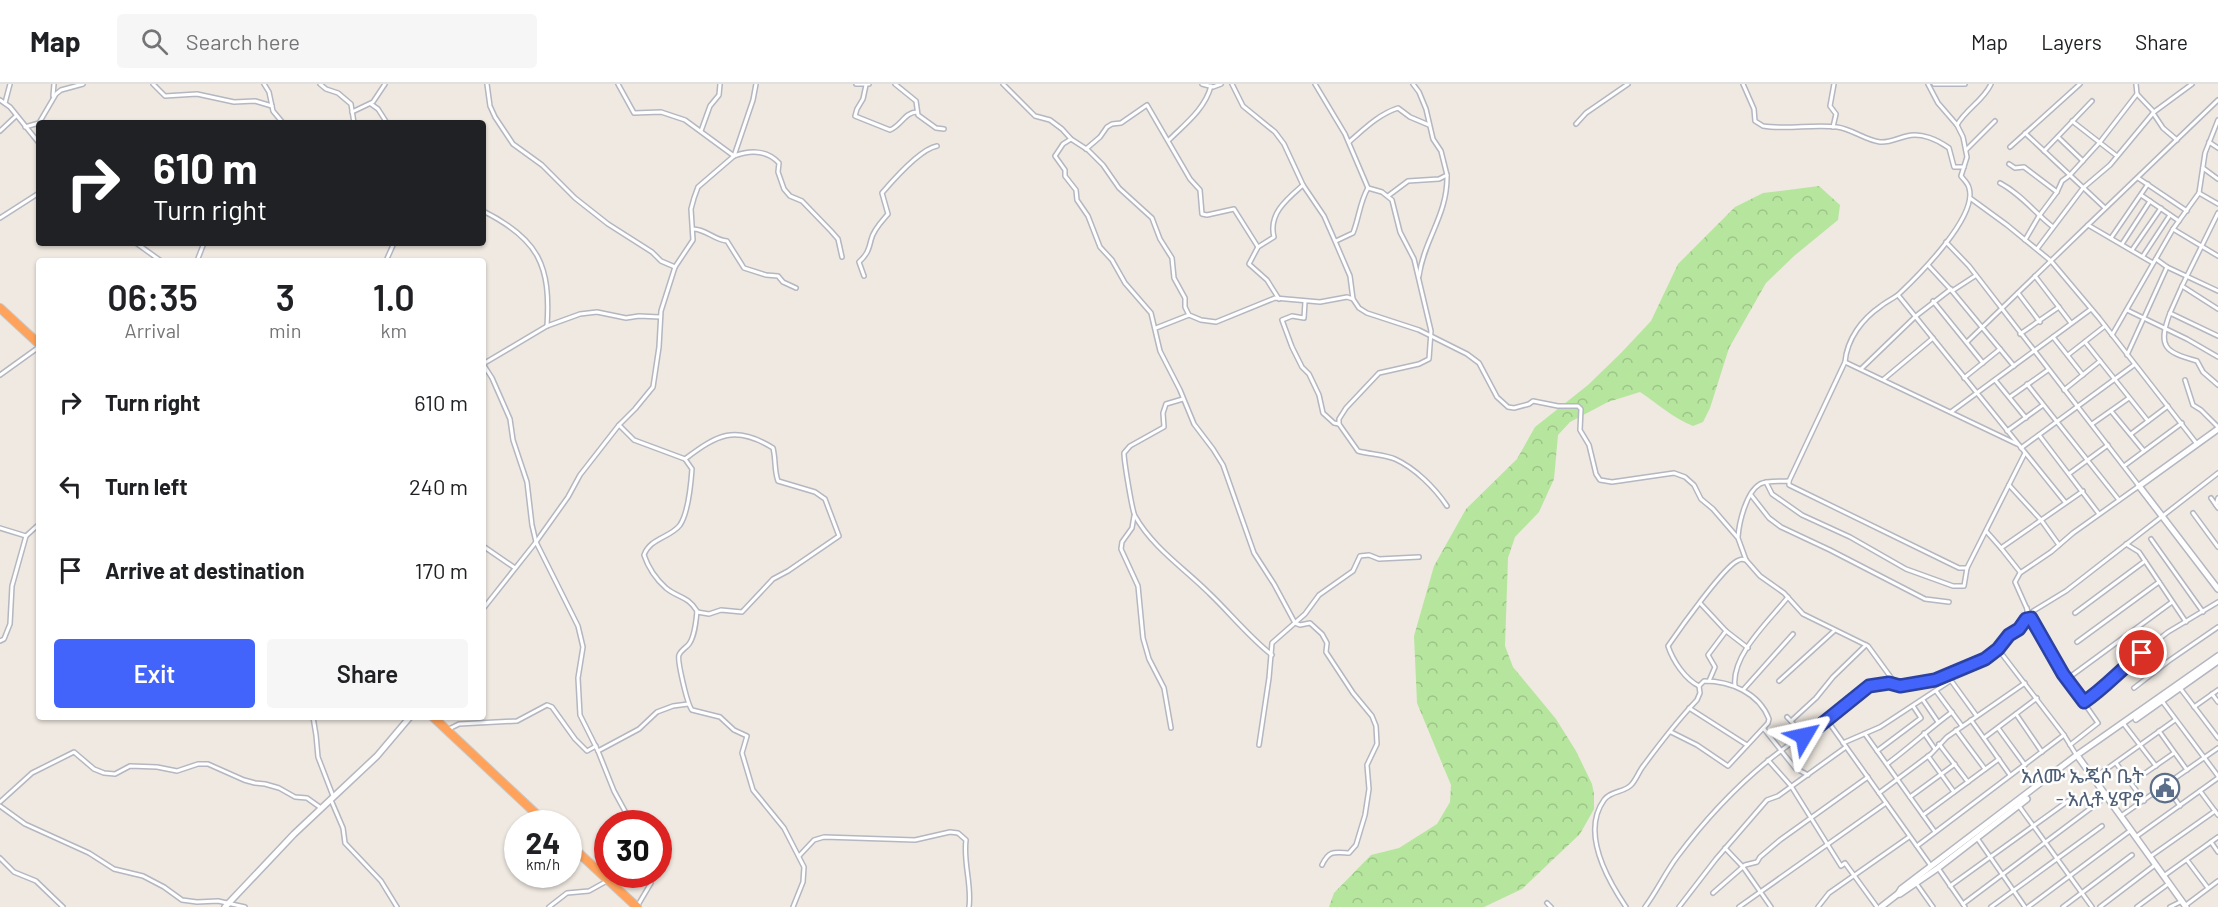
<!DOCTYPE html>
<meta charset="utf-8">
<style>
:root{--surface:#fff;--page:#f6f6f6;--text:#202124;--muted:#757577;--line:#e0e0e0;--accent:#4264fb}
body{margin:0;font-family:Barlow,"Noto Sans Ethiopic",sans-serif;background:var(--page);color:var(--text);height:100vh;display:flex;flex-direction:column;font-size:22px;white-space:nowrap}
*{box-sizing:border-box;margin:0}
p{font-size:20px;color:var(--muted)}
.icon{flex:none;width:33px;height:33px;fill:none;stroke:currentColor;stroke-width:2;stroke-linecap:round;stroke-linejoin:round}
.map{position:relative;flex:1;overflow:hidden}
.panel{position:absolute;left:36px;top:174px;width:450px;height:462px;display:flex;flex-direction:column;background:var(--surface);border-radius:6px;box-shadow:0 2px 4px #0004}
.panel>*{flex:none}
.hud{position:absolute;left:36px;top:36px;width:450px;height:126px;border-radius:6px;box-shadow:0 2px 4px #0004;background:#202124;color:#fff;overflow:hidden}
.speed{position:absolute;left:504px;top:726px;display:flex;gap:12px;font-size:30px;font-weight:700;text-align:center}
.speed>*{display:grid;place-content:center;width:78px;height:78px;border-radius:50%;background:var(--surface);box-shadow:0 2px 4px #0004;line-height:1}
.speed small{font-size:15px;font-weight:400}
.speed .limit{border:9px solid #d22;background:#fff;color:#111}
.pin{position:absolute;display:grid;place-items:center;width:51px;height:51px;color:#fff;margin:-26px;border:3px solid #fff;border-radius:50%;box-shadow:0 2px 6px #0007}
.me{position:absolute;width:66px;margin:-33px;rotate:54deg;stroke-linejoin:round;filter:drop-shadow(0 0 4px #0008)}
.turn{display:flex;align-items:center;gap:21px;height:126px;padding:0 18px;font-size:27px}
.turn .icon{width:78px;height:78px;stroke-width:2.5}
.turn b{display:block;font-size:42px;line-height:51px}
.eta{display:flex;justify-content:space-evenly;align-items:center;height:102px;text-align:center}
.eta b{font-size:36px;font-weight:600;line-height:42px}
.button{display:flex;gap:12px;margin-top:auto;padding:12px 18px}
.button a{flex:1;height:69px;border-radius:6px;background:var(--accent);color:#fff;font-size:24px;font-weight:600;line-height:69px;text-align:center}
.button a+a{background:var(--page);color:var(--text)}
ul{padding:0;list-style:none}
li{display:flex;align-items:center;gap:18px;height:84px;padding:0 18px}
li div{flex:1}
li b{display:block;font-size:22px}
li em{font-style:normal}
header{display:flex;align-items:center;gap:36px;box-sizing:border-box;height:84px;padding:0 30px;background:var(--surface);border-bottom:2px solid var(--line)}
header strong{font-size:28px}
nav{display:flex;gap:33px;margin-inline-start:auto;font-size:21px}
.search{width:420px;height:54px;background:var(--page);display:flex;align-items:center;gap:15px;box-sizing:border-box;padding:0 21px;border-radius:6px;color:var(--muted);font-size:22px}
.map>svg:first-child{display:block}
</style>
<header>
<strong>Map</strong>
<div class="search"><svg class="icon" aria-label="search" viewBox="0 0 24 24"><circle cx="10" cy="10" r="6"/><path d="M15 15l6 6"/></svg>Search here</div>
<nav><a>Map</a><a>Layers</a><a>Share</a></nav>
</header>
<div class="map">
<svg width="2218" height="823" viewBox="0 0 2218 823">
<defs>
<pattern id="forest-crowns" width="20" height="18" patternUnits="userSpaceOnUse" patternTransform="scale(1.5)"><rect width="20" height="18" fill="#b6e59e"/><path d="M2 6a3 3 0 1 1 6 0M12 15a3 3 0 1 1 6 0" fill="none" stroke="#9dc588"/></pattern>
</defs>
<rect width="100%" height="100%" fill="#efe9e1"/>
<!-- forest -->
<path fill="url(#forest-crowns)" d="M1819 102 1840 121 1838 136 1794 172 1766 199 1729 264 1710 324 1703 338 1693 342C1673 334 1658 320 1640 308L1608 318 1570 338 1558 351 1554 395 1539 428 1515 453 1508 474 1505 562 1513 583 1556 635 1576 667 1592 700 1594 710V725L1580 750 1522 805 1484 823H1329L1334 809 1371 771 1399 764 1437 740 1450 718 1451 701 1417 619 1414 552 1434 482 1466 425 1517 375 1535 343 1588 301 1621 269 1651 237 1678 180 1735 123 1763 109Z"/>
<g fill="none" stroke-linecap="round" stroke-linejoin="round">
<!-- street casing -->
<g stroke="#b4b7c1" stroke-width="6">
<g id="street">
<polyline points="153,0 165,12 197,10 234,18 255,17 272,22"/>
<polyline points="264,0 269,8 273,27 283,39"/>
<polyline points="320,0 326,5 338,9 351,20 354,39"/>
<polyline points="487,0 490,22 495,33 513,60 542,81 575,114 608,140 652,168 661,177 675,183"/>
<path d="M618 0 634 29 661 28 685 36 734 72C750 66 767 66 779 79L778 88 784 105 790 112 802 117 831 147 838 155 842 173"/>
<polyline points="856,0 869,0"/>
<polyline points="895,0 916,17 918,31 936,44 944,45"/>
<polyline points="1003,0 1035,32 1050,36 1062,45 1071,55 1088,66 1103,81 1119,104 1152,134 1160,155 1172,174 1174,194 1185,214 1185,223 1189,231 1201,236 1216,238 1275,214 1320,218 1347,213 1353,215 1359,224 1367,229 1419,246 1467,270 1479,279 1497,313 1508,323 1514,324 1529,320 1533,317 1558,322 1578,322 1581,325 1580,346 1589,361 1596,390 1600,396 1612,398 1674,389 1685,393 1694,401 1701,415 1713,425 1738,454 1746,476 1760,492 1784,509 1803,530 1868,562 1895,599"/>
<polyline points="1202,0 1213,3 1221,0"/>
<polyline points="1232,0 1243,22 1275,48 1284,60 1303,101 1324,132 1335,157 1350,192 1353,215"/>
<polyline points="1315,0 1345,50 1368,104 1382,108 1392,116 1400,148 1414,175 1431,247 1429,275 1419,280 1379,289 1346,324 1339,335 1339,340"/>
<path d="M1743 0 1754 25 1755 37 1763 42C1787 46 1812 40 1837 43 1852 45 1865 56 1880 58 1889 59 1898 54 1907 52 1921 48 1938 56 1949 64L1954 83H1964"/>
<polyline points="1934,0 1965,0"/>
<polyline points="2136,0 2137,10 2154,28"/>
<path d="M866 1 863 15 857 25 855 32 890 46C901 42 905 28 917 28"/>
<polyline points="53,12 54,0"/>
<polyline points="0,16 10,23 39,59"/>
<polyline points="5,19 10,0"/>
<polyline points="371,20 378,25 387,39"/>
<polyline points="352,28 373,18 385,0"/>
<polyline points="2153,29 2163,44 2177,56"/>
<polyline points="2072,37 2117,72"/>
<polyline points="1576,40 1586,29 1628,0"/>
<path d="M1957 41C1966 25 1983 17 1991 0"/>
<polyline points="25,43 39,39 56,10 61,6 83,0"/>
<polyline points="1833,43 1836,30 1830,22 1834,0"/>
<polyline points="0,47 16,32"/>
<polyline points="701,47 710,22 719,11 720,0"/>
<polyline points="2025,49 2105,124"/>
<polyline points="2058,53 2083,77"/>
<path d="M1071 55 1063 60 1055 72 1065 86V92L1076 106 1077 116 1088 132 1100 163 1112 176 1125 199 1151 229 1160 267 1180 306 1194 340 1213 365 1223 381 1254 469 1274 500 1295 539 1300 541 1310 539 1322 550 1327 559 1326 568 1353 609 1372 632 1376 642 1377 660 1367 681 1369 705 1365 731 1356 761 1349 769C1334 768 1329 766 1322 781"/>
<path d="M1169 56C1185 40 1205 25 1211 2"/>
<path d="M1349 58C1364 45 1379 30 1398 24L1410 33 1429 41"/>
<polyline points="2209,58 2218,64"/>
<polyline points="2010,63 2080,0"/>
<polyline points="1086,65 1100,53 1107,43 1112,40 1121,39 1147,21 1190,95 1200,106 1202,130 1207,131 1234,125 1258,163"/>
<polyline points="1966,66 1995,37"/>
<polyline points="2044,67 2092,17"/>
<polyline points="2009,80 2015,84 2024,83 2057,108"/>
<polyline points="2203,84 2218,95"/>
<polyline points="2138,94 2187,127"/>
<path d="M2000 99C2021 110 2035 129 2053 143"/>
<polyline points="2199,109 2218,120"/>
<polyline points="2141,111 2179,137"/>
<polyline points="1388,112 1408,97 1439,95 1447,91 1441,67 1433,55 1426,25 1419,8 1413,0"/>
<polyline points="1970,114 2007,141 2051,177 2099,234 2197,360"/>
<path d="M483 127C539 155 551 182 547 242"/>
<polyline points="2218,129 2182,202 2218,225"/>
<polyline points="0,134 39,109"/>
<polyline points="2088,141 2218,16"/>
<path d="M693 145C706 145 714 156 727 157L744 184 766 191 778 192 783 198 796 204"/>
<polyline points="2173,145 2218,172"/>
<polyline points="2111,154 2148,100"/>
<polyline points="2025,156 2039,132 2057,108 2062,97 2070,91 2100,58 2137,10"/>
<path d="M1336 157 1353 149C1359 134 1360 117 1368 104"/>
<polyline points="1946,158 1969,182 2139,402 2073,449 2051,468 2020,489 2015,498 2031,534 2059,583 2098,639 2070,661"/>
<polyline points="136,159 161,177"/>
<polyline points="2122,160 2150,117"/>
<polyline points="2037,165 2083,104 2110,81 2154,28 2192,0"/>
<polyline points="2132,166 2161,124"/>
<polyline points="2143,172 2170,131"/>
<polyline points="2156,175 2167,183 2218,207"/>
<polyline points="197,177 204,159"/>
<polyline points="386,177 394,159"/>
<polyline points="1928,181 1952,207 2014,282"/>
<path d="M864 192 859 178C867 171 869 165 871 156 873 146 882 137 888 130L882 109C894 95 920 65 937 62"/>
<path d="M1419 192C1424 155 1448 131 1447 91"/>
<polyline points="2035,192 2071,239"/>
<polyline points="1952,207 1975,192"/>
<polyline points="2018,209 2040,238"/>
<polyline points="1898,211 2065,418"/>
<path d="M1279 215 1267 196 1249 180 1258 163 1274 153C1268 130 1287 115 1303 101"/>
<polyline points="1933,217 1983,279"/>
<path d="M1305 218 1304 234 1292 232 1282 236 1292 263 1302 283 1309 290 1319 311 1323 329 1334 339 1339 340 1358 367C1369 370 1386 371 1395 375 1415 384 1435 404 1447 422"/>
<polyline points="2127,226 2187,255 2218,273"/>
<polyline points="2170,229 2182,202"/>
<polyline points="1156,244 1189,231"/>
<polyline points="2020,250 2059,223"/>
<polyline points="2112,251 2173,145 2199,109 2205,69 2218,36"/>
<path d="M2218 252 2170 229C2157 263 2165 268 2197 277L2203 288 2218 301"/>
<polyline points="2053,253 2083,291"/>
<polyline points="1967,258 2088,141 2153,179"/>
<polyline points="2085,258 2148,337"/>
<polyline points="2068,271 2105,242"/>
<polyline points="2127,271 2167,183"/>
<polyline points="1845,278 2017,360"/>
<polyline points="483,280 492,294 510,335 513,356 527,398 532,441 536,458 578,542 583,563 578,594 580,631 598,667 614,707 632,740"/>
<polyline points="483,280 547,242 580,230 597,228 626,234 639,232 660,233"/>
<polyline points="1861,285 1916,232 1951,205"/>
<polyline points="0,291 39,263"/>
<polyline points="1964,294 2000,265"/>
<polyline points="1884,295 1933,254"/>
<polyline points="1995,296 2026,334"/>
<polyline points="2185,296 2193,321 2201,326 2218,343"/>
<polyline points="2027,300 2119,416"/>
<polyline points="2064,306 2100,277"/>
<polyline points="2010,313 2048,286"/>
<path d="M1183 315 1166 320 1163 329 1164 343 1130 362 1124 369C1124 377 1132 426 1135 432 1153 464 1184 484 1209 509 1230 529 1249 553 1272 571"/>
<polyline points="2111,327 2144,367"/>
<polyline points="1951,328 2091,225"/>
<polyline points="2092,340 2129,314"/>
<path d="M619 341 634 356 685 375 692 385C691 399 688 429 680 441 670 454 650 454 644 471 648 483 656 495 666 504 678 514 688 512 697 527 696 537 695 552 689 560 686 564 681 566 679 571 677 576 687 620 692 626L720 633 734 646 747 652 742 669 753 706 784 744 804 783 803 798 793 823"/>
<polyline points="2007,347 2043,321"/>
<polyline points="2131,350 2168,322"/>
<polyline points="2039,351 2099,430"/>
<polyline points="2021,364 2134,281"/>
<path d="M685 375C717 351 735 340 773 364 776 376 774 386 778 397L815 408 825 415 839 452 788 487 773 495 742 528 721 526 709 530 697 528"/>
<polyline points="2124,382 2182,339"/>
<polyline points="2070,389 2108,361"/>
<path d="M1789 397 1845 278C1847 255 1862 235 1881 222 1887 217 1895 214 1900 209 1920 190 1978 132 1969 104 1968 99 1964 96 1961 92L1967 73 1963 53 1957 41 1938 19 1928 0"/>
<polyline points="1766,398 1772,410 1802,431 1850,453 1906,485 1953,502 1964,502 1967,484 2025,369"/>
<polyline points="2009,401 2041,436 2059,461"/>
<polyline points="1751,411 1769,434 1781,443 1830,466 1925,515 1949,518"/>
<polyline points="2211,414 2218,424"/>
<polyline points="2216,421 2218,414"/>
<polyline points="2193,429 2218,463"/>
<polyline points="1134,432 1132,444 1122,458 1121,465 1138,502 1143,554 1149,575 1164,604 1171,644"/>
<polyline points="0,444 26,452"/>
<polyline points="1986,447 2001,464"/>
<path d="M1738 453C1739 439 1746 408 1760 400 1768 396 1779 398 1789 397V401L1959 484H1967"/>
<polyline points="2151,455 2203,528"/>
<polyline points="2126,460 2139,468 2186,538"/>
<polyline points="483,462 515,484"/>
<polyline points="2020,488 2001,464 2083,407"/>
<polyline points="1700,519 1726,547 1748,564"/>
<polyline points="483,525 536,458 568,413 580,391 619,341 635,325 653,303 659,263 661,227 675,183 693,156 691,125 694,114 698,103 734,72 753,16 756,0"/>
<polyline points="2030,529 2066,507 2218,389"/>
<polyline points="2075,529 2145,477"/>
<polyline points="0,557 4,555 10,540 12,502 26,452 37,442 39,442"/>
<polyline points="2077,558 2159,498"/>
<polyline points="1998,565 2064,651 2077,672"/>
<polyline points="1947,591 1976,631"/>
<polyline points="2067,595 2172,518"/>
<polyline points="1709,597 1715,583 1708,571 1726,547"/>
<polyline points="1779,597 1834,547"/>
<path d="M1699 602C1685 595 1673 577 1668 562 1679 546 1723 484 1737 477 1741 475 1741 475 1746 476"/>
<path d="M1735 602C1731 571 1770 536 1788 513"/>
<polyline points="2134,604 2170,576 2218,543"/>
<polyline points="2180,604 2218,654"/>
<polyline points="1743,606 1793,550"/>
<polyline points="1936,607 1962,642"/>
<polyline points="2212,610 2218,618"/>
<polyline points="1923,616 1938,638"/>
<polyline points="2162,617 2218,692"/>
<polyline points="2084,618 2110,598 2121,585 2168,548 2218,518"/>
<polyline points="2194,623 2218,606"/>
<polyline points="1689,624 1747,661"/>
<polyline points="2016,630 2042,668"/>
<polyline points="313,633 316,651 318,673 333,712"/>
<polyline points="1787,633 1806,653 1869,602 1889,599 1900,602 1935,596 1985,575 1998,565 2009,551 2022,542 2027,535 2027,524"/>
<polyline points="1827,636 1931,782"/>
<polyline points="1971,636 2010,691"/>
<polyline points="1791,637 1816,614 1833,593 1866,561"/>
<polyline points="2123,639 2156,682"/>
<polyline points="1998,644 2025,681"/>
<polyline points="449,645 459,640 517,637 547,621 552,623 575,655 587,667 596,662"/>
<polyline points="1764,645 1795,684 1808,691"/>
<polyline points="1956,646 1985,685"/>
<polyline points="2159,647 2187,686"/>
<path d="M1671 648 1697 661 1728 682 1768 639 1769 635C1759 609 1731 597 1704 597L1699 602"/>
<polyline points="1924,649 1935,665"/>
<polyline points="1865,650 1935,748"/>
<polyline points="1984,654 2037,614"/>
<polyline points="1843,659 1880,643 1950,597"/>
<polyline points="1939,660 1968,698"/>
<polyline points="1259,661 1269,594 1272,559 1305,530 1319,511 1353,487 1360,472 1369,471 1379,475 1419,473"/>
<polyline points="598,667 639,645 657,628 673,622 688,620"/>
<polyline points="1877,667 1921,634 1913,622"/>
<polyline points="1928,672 1954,708"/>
<polyline points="1768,676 1791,702 1841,782 1845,779 1877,823"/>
<polyline points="2116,679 2144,717"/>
<path d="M1887 680C1910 663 1929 645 1952 628"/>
<polyline points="2094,694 2175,636"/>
<polyline points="2131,699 2174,669"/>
<polyline points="2166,702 2180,722"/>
<polyline points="2200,707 2218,731"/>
<polyline points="1879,709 1931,670 1947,653 2025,599"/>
<polyline points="1910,713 1955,680"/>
<polyline points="331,716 343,744 345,759 381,797 397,823"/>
<polyline points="0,718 32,689 74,668 94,685 104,689 115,690 130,682 157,683 177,687 198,680 208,680 244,696 255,699 265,700 279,704 295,713 307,714 321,724"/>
<polyline points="0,722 25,740 89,769 114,785 143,792 164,803 182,816 197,818 218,817 245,823"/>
<polyline points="2019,722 2092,823"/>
<polyline points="1923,731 1999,675"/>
<polyline points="2121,732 2218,664"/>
<polyline points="2137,752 2218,694"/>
<polyline points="1977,754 2025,823"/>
<polyline points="2211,758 2218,768"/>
<polyline points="1917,762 2064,651"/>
<polyline points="1725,764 1743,783 1771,823"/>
<path d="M799 772 814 756 824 753 915 756 950 748 958 749 966 756C963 779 972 800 969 823"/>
<polyline points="2151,772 2215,727"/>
<polyline points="0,774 14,788 36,797 63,823"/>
<polyline points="2187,776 2208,804"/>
<polyline points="1938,784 1965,823"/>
<polyline points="2165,791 2218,753"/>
<polyline points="1916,799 1933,823"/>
<polyline points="1950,802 2068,717"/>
<polyline points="1713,809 1745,781 1757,778 1760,773 1780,756 1868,693"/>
<polyline points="1547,819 1551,823"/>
<polyline points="1963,820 2107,712"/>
<polyline points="638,821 651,799 650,790"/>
<polyline points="2186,821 2218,797"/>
<polyline points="549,823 567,809 589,807 607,797"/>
<path d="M1626 823C1607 795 1581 748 1604 716 1611 706 1625 709 1632 700 1637 694 1639 687 1644 681 1661 658 1678 636 1697 616L1700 609 1699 602"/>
<path d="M1645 823C1657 807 1665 789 1677 773 1713 725 1753 684 1803 651"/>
<polyline points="1679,823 1716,775 1767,716 1778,712 1846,663"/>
<polyline points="1739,823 1886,719"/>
<polyline points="1818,823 1829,809 1909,753"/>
<polyline points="1991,823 2102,742"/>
<polyline points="2028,823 2131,746"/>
<polyline points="2063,823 2132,771"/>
<polyline points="2100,823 2155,781"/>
<polyline points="2137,823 2168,800"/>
<polyline points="2170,823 2180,818"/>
</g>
</g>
<!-- secondary casing -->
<g stroke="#b4b7c1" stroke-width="8">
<g id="secondary">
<polyline points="2218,345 2139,402 2218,505"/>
<polyline points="2136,635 2218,577"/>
<polyline points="2079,674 2186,823"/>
<polyline points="1898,810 1901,805 2077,671 2218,572"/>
<polyline points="1900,810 1938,784 2027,715"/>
<polyline points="225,823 294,750 377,672 410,633"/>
<polyline points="1881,823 1899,809"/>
</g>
</g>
<!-- highway casing -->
<g stroke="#c9c9c9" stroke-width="10">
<g id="highway">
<polyline points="0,224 39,260"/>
<polyline points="433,633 547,740"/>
<polyline points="568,759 637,823"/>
</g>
</g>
<!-- street -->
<use href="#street" stroke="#fff" stroke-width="3"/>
<!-- secondary -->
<use href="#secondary" stroke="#fff" stroke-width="5"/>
<!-- highway -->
<use href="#highway" stroke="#ffa35c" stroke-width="8"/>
</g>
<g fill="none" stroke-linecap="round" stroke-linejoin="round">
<!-- route casing -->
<g stroke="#2b41a3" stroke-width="15">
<path id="route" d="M1804 652H1807L1869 602 1889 599 1900 602 1935 596 1985 575 1998 565 2009 551 2019 545 2026 535 2031 534 2063 590 2084 618C2105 604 2121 585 2142 569"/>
</g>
<!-- route -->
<use href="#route" stroke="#4264fb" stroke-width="10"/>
</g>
<!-- icons -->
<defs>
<g id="civic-ring" transform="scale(1.5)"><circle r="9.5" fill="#fff" stroke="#5c6f8a" stroke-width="1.5"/><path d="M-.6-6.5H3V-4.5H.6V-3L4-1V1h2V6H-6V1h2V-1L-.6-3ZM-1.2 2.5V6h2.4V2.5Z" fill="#5c6f8a"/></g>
</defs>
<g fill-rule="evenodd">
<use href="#civic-ring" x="2165" y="704"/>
</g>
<g text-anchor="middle" stroke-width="5" stroke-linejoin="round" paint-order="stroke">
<!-- service labels -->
<g font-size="20" fill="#4e5e75" stroke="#fff" text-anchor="end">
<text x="2144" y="699">አለሙ ኤጄሶ ቤት<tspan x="2144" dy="23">- አሊቶ ሄዋኖ</tspan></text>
</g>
</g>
</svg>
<div class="speed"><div>24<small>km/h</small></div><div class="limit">30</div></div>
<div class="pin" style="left:2142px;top:569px;background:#d93025"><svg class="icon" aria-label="arrive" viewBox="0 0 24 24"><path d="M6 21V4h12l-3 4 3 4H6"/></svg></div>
<svg class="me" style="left:1804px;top:652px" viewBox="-20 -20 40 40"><path d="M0-17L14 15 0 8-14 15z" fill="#4264fb" stroke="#fff" stroke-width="4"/></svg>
<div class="hud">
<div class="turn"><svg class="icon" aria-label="right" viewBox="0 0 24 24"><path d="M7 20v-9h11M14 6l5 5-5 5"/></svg><div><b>610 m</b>Turn right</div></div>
</div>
<section class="panel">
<div class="eta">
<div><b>06:35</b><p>Arrival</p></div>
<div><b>3</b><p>min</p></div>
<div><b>1.0</b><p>km</p></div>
</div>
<ul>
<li><svg class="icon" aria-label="right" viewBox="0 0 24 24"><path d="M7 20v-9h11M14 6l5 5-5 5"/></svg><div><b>Turn right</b></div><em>610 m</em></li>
<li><svg class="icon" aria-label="left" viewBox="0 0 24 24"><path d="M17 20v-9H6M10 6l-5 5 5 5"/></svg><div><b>Turn left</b></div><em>240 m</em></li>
<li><svg class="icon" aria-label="arrive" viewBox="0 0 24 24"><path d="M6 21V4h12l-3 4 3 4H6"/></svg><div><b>Arrive at destination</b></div><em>170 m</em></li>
</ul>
<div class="button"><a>Exit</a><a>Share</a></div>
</section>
</div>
